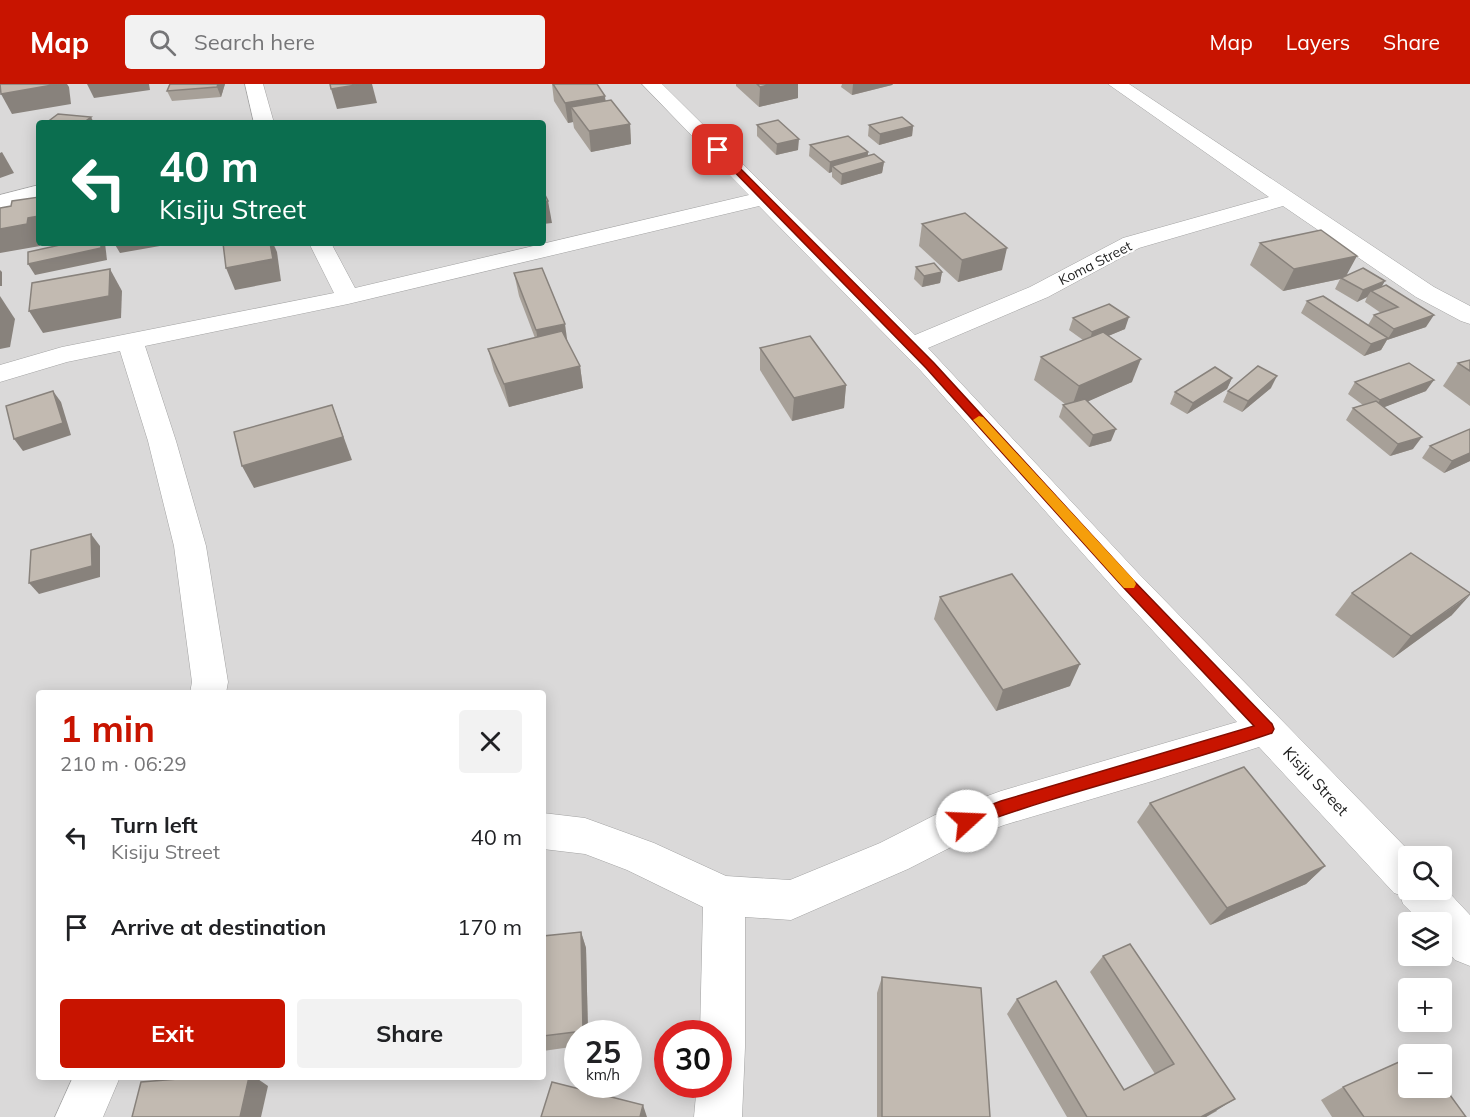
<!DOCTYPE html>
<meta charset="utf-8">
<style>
:root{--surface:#fff;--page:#f2f2f2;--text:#202124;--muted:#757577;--accent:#c81400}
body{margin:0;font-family:Mulish,sans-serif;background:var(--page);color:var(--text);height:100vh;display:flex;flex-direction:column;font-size:22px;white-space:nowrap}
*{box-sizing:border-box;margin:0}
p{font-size:20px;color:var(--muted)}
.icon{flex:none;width:33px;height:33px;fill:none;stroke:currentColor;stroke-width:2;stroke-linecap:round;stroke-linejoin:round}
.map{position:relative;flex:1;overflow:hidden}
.details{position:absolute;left:36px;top:606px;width:510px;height:390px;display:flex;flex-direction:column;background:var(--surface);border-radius:6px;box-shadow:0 3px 15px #0003}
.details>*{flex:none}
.guide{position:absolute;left:36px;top:36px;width:510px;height:126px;border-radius:6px;box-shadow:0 3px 15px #0003;background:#0b6e4f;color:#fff;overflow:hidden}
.controls{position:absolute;left:1398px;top:762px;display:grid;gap:12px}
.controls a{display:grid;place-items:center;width:54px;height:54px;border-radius:6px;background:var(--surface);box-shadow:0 3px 15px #0003;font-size:30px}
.speed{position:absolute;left:564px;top:936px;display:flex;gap:12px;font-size:30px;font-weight:700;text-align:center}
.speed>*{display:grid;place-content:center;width:78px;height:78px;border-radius:50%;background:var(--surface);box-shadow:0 3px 15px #0003;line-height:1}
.speed small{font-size:15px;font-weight:400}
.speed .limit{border:9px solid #d22;background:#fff;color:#111}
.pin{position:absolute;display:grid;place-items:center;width:51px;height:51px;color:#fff;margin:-26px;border-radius:12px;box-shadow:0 3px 9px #0006}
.me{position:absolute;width:66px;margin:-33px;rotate:70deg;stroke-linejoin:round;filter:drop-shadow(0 0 4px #0008)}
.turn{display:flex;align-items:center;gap:21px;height:126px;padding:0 24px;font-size:27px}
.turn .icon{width:78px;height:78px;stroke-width:2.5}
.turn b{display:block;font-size:42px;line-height:51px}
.round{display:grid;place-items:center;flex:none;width:63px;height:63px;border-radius:6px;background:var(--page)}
.head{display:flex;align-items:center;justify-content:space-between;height:102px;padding:0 24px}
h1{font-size:36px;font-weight:700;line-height:45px;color:var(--accent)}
.button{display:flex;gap:12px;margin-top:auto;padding:12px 24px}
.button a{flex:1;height:69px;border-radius:6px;background:var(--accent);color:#fff;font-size:24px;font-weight:700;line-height:69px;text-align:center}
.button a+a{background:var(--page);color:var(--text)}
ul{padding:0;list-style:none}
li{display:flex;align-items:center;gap:18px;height:90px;padding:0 24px}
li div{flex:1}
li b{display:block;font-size:22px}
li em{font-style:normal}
header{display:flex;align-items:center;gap:36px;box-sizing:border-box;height:84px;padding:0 30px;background:var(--accent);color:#fff}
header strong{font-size:28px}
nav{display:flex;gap:33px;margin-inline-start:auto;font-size:21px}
.search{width:420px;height:54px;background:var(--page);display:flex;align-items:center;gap:15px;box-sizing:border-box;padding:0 21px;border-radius:6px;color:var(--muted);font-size:22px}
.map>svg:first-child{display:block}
</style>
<header>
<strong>Map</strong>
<div class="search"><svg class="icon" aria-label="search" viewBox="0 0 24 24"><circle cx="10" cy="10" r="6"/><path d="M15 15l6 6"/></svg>Search here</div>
<nav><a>Map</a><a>Layers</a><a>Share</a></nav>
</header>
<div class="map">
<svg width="1470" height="1033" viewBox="0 0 1470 1033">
<rect width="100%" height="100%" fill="#eeebe2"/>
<!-- residential -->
<path fill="#dad9d9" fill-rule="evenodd" d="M0 0H1470V1033H0ZM39 39H543V159H39ZM39 609H543V993H39ZM1408 772H1442V806H1408ZM1408 838H1442V872H1408ZM1408 904H1442V938H1408ZM578 950H628V1000H578ZM668 950H718V1000H668ZM1408 970H1442V1004H1408Z"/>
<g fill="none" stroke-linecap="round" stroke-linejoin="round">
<!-- minor casing -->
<g stroke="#a3a3a3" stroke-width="1">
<g id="minor">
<polygon points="245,0 263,0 274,39 254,39"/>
<polygon points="642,0 662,0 915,251 1030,203 1123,154 1269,113 1108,0 1129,0 1434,203 1470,222 1470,240 1461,237 1416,213 1283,122 1139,164 1048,213 928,264 1139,490 1414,772 1408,772 1408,806 1442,806 1442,801 1470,831 1470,882 1455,876 1442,861 1442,838 1421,838 1403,820 1400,811 1394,809 1259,663 1149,698 1004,741 963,757 908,785 791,836 745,833 745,963 742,1033 694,1033 697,1000 718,1000 718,950 700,950 703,823 627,786 585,770 543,765 543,729 585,734 654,759 726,792 790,796 880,759 935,731 1001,707 1237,638 1117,508 921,287 759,122 348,220 145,262 176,357 206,462 228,598 226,609 190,609 192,598 174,462 148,357 120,267 67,278 0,298 0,281 62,263 334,209 309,159 331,159 355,204 749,111"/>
<polygon points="39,101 39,114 0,125 0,111"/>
<polygon points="73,993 120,993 103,1033 55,1033"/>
</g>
</g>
<!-- minor -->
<use href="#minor" fill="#fff" fill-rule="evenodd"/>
</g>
<!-- wall -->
<g fill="#a7a098">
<polygon points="225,0 221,13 172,17 167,7"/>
<polygon points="552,0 597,0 606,17 630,40 631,60 591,68 574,44 573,38 568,39 554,17"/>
<polygon points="736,0 798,0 798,14 759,23 736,2"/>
<polygon points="842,0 893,0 892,1 852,11 841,3"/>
<polygon points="757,41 798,66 776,71 757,52"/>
<polygon points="869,41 913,42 912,52 879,61 868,52"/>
<polygon points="810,61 868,68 868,72 884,78 882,89 841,101 832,93 832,88 829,89 809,72"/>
<polygon points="922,140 1002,186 958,198 919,162"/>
<polygon points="1260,159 1381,203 1426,243 1387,256 1381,266 1364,272 1301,229 1307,217 1368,241 1374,231 1381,229 1365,218 1367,213 1357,218 1335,205 1340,195 1283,207 1250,181"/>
<polygon points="916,183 942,188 940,199 922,203 914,195"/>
<polygon points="514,189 567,258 580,282 583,304 509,323 494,287 488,265 535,254 519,212"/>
<polygon points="1073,234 1125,245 1108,252 1132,298 1088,317 1111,357 1089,363 1059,333 1063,321 1065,320 1034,296 1041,273 1083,256 1069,246"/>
<polygon points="760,264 846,301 844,324 792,337 760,286"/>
<polygon points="1470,276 1470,322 1443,302 1458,279"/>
<polygon points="1232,294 1227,305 1187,330 1170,320 1175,308"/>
<polygon points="1355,298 1426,307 1384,323 1413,365 1390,372 1346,336 1353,324 1363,321 1348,310"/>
<polygon points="1271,304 1242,328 1223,318 1228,307"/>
<polygon points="1470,345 1470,377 1444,389 1422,374 1430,362"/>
<polygon points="1352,509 1452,531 1393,574 1335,531"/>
<polygon points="940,513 1070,602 996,627 934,535"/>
<polygon points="1150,719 1325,782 1306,800 1210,841 1137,738"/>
<polygon points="581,848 586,864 588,950 578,950 578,962 543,967 543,852"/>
<polygon points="1103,872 1217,1027 1206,1033 1067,1033 1007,930 1017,915 1124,1006 1155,990 1090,888"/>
<polygon points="882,893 990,1033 877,1033 877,909"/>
<polygon points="1343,1003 1466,1033 1332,1033 1321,1016"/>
</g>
<!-- shaded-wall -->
<g fill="#88827c">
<polygon points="58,0 67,0 69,3 71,20 12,30 1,10"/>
<polygon points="87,0 149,0 150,6 94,14"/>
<polygon points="218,0 225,0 221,13 217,3"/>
<polygon points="362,0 372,0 377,19 337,25 331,5"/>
<polygon points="772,0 798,0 798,14 759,23 760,3"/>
<polygon points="853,0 893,0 892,1 852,11"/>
<polygon points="605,12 607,33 571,23 573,38 568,39 565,19"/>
<polygon points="91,33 94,39 83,39"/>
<polygon points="630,40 631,60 591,68 589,47"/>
<polygon points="913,42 912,52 879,61 880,50"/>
<polygon points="799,55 798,66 776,71 777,60"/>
<polygon points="2,68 14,89 0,94 0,69"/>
<polygon points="868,68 867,79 832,82 832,88 829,89 830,78"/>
<polygon points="884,78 882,89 841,101 842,90"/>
<polygon points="548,117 552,139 543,140 543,118"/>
<polygon points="39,132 39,159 41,159 40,162 0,169 0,145 28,134"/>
<polygon points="101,159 105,159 107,176 35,191 28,180"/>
<polygon points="114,159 177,159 120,169"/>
<polygon points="270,159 273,159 277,168 281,197 235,206 226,184"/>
<polygon points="1007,164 1002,186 958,198 962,176"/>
<polygon points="1357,172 1345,194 1341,194 1340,195 1283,207 1294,185"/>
<polygon points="110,185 122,207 121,234 43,249 29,227"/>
<polygon points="0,186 2,188 2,202 0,202"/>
<polygon points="942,188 940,199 922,203 924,192"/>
<polygon points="1385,197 1378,209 1371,207 1367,213 1357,218 1363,206"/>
<polygon points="0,212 15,235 10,263 0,265"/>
<polygon points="1434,231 1426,243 1387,256 1394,245"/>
<polygon points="1129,233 1125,245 1089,260 1092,248"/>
<polygon points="565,240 568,262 540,268 536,246"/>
<polygon points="1388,254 1381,266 1364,272 1371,260"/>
<polygon points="1141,275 1132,298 1071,325 1079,302"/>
<polygon points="580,282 583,304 509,323 504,300"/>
<polygon points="1277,292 1271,304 1242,328 1248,317"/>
<polygon points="1232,294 1227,305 1187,330 1193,319"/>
<polygon points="1434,296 1426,307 1372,328 1380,316"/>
<polygon points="846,301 844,324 792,337 794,314"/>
<polygon points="53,307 61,318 71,351 23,367 14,355"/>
<polygon points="332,321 352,376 254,404 242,382"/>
<polygon points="1116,345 1111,357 1089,363 1093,351"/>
<polygon points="1422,353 1413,365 1390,372 1398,360"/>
<polygon points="1470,369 1470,377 1444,389 1452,377"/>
<polygon points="91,450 100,462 100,493 39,510 29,499"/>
<polygon points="1470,511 1452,531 1393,574 1411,552"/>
<polygon points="1080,580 1070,602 996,627 1003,606"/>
<polygon points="1325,782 1306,800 1210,841 1227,824"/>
<polygon points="581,848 586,864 588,950 584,950 583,947"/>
<polygon points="249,993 255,993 268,1002 261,1033 240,1033"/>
<polygon points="1235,1015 1206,1033 1201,1033"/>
<polygon points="643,1021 647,1033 640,1033"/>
</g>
<!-- building -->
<g fill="#c2bab1" stroke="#88827c" stroke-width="1.5">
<polygon points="0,0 58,0 1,10"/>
<polygon points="170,0 218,0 217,3 167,7"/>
<polygon points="330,0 362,0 331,5"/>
<polygon points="553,0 597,0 605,12 565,19"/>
<polygon points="757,0 772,0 760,3"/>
<polygon points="611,16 630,40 589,47 571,23"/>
<polygon points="58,30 91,33 83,39 46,39"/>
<polygon points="902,33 913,42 880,50 869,41"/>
<polygon points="778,36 799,55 777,60 757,41"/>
<polygon points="848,52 868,68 830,78 810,61"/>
<polygon points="874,70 884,78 842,90 832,82"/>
<polygon points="543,107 548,117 543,118"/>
<polygon points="39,113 39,132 28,134 27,140 0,145 0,124 11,122 12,117"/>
<polygon points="965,129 1007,164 962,176 922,140"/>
<polygon points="1321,146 1357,172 1294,185 1260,159"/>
<polygon points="69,159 101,159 101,164 28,180 28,168"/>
<polygon points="223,159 270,159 273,175 226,184"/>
<polygon points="934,179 942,188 924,192 916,183"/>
<polygon points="542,184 565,240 536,246 514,189"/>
<polygon points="1363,184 1385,197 1363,206 1341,194"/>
<polygon points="110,185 109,212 29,227 32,199"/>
<polygon points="1386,201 1434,231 1394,245 1374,231 1398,223 1371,207"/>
<polygon points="1323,212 1388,254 1371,260 1307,217"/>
<polygon points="1109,220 1129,233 1092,248 1073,234"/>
<polygon points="562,247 580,282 504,300 488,265"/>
<polygon points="1103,248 1141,275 1079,302 1041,273"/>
<polygon points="810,252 846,301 794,314 760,264"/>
<polygon points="1470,276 1470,287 1458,279"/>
<polygon points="1409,279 1434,296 1380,316 1355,298"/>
<polygon points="1258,282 1277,292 1248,317 1228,307"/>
<polygon points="1215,283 1232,294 1193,319 1175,308"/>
<polygon points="53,307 63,339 14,355 6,322"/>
<polygon points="1085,315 1116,345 1093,351 1063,321"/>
<polygon points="1376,317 1422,353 1398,360 1353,324"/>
<polygon points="332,321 343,353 242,382 234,348"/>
<polygon points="1470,345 1470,369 1452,377 1430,362"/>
<polygon points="91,450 92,482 29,499 31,466"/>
<polygon points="1411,469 1470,509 1470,510 1411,552 1352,509"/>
<polygon points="1012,490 1080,580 1003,606 940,513"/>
<polygon points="1244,683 1325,782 1227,824 1150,719"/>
<polygon points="581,848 583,947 543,952 543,852"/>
<polygon points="1130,860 1235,1015 1201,1033 1087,1033 1017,915 1056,897 1124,1006 1174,980 1103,872"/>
<polygon points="882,893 981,904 990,1033 882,1033"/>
<polygon points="1408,974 1408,1004 1442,1004 1442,1000 1466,1033 1364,1033 1343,1003"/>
<polygon points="203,993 249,993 240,1033 132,1033 141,998"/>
<polygon points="552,998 643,1021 640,1033 541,1033"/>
</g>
<!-- route -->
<path fill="#c81400" stroke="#820d00" stroke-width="1.5" d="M715 65H721L934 279 1133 496 1272 640 1274 645 1272 649C1171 684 1066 707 967 744L961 742 959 737 961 732 1001 717 1254 642 1123 503 926 284 715 68Z"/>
<!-- slow -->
<polygon fill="#f59e0b" points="979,332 983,333 1134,496 1136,500 1134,504 1124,504 975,338 973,336"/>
<g text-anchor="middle" stroke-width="4.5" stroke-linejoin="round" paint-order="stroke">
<!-- far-street labels -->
<g font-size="14" fill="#1c1c1c" stroke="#fff">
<text transform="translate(1095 179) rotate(-27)" y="5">Koma Street</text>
</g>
<!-- street labels -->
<g font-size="16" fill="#1c1c1c" stroke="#fff">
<text transform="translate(1316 697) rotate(47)" y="6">Kisiju Street</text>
</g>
</g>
</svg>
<div class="controls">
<a><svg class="icon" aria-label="search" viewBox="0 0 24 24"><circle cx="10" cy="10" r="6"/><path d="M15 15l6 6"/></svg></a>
<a><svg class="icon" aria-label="layers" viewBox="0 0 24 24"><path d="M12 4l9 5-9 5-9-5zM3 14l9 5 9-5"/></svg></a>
<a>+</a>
<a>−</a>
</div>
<div class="speed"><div>25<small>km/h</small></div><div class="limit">30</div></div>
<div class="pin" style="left:718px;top:66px;background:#d93025"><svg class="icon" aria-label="arrive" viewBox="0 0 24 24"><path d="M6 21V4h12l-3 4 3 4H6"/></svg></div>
<svg class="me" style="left:967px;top:737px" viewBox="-20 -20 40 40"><circle r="19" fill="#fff"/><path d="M0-13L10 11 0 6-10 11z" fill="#c81400"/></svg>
<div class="guide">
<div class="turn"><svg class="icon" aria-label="left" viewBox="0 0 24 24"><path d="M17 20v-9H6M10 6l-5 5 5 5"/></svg><div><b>40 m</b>Kisiju Street</div></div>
</div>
<section class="details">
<div class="head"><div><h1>1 min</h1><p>210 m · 06:29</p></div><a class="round"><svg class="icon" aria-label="close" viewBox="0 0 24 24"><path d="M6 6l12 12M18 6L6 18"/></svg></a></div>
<ul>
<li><svg class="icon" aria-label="left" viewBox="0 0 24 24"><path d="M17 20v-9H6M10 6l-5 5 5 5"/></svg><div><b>Turn left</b><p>Kisiju Street</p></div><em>40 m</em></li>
<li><svg class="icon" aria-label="arrive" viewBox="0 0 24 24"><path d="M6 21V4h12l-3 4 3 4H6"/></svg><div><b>Arrive at destination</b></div><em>170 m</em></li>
</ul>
<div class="button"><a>Exit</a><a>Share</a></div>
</section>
</div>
